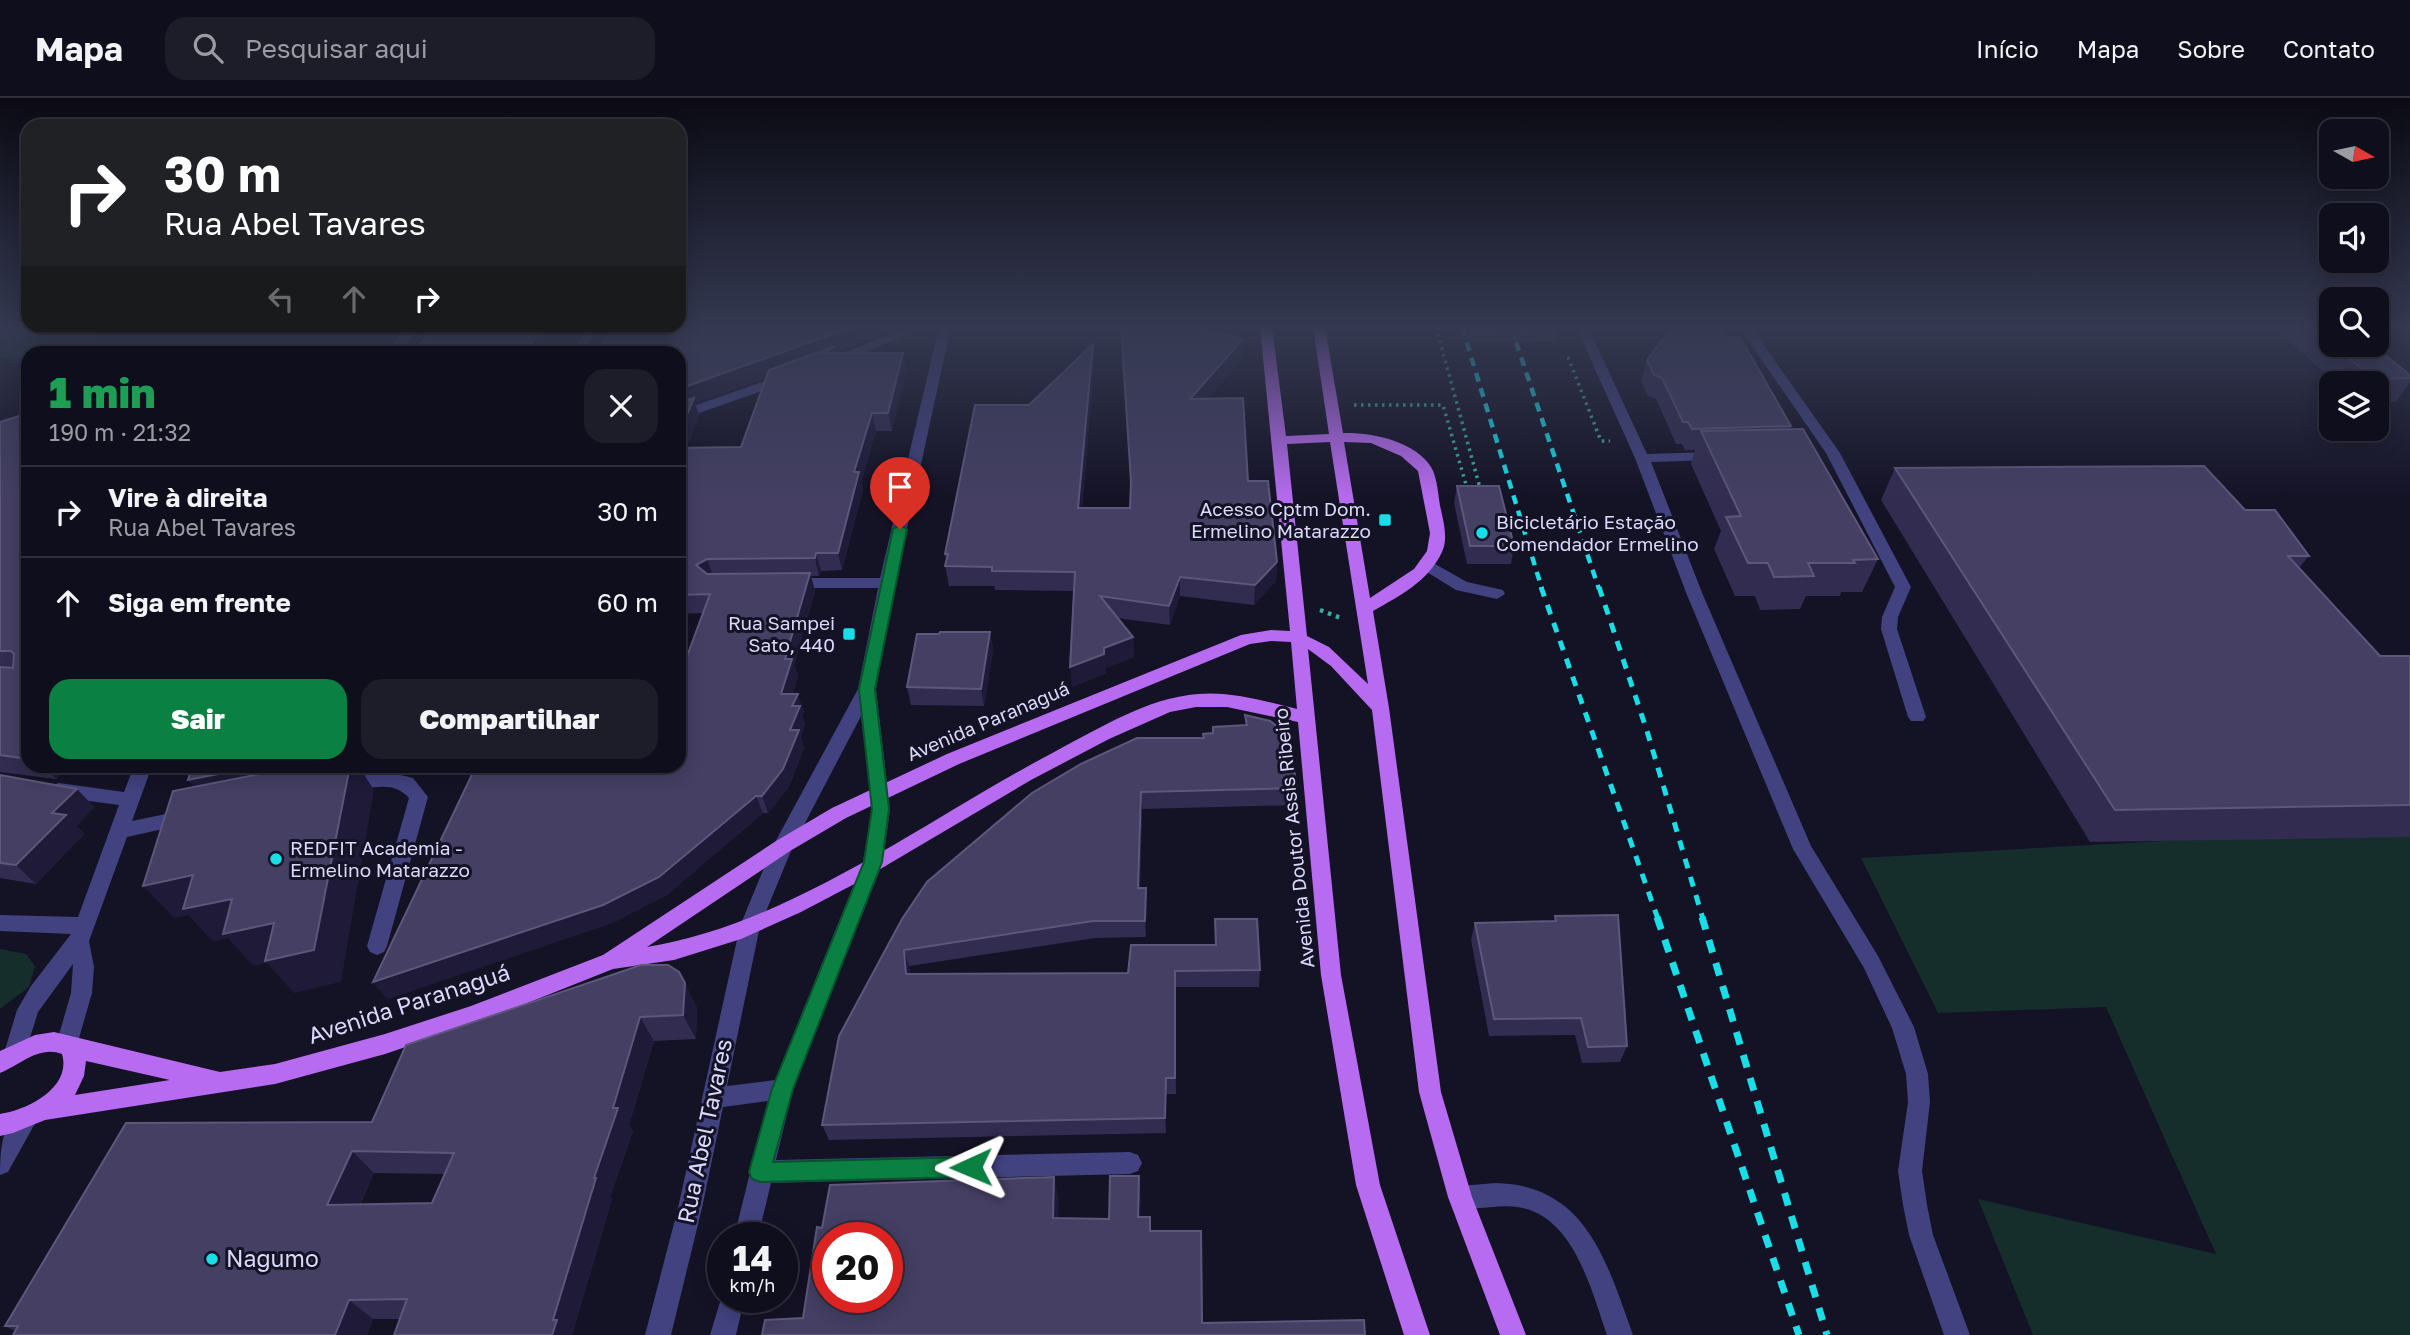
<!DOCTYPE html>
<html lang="pt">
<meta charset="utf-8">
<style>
:root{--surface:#0f0e1c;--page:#1d1c29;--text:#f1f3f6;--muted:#9b9ca3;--line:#2f2e3b;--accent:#0b8043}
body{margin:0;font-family:"Golos Text",sans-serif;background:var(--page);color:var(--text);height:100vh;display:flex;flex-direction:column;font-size:26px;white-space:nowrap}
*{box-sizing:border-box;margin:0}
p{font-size:23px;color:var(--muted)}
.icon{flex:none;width:38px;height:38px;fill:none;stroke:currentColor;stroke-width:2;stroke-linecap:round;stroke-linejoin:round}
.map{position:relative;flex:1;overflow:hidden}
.panel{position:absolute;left:21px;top:248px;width:665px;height:427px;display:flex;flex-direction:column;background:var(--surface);border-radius:21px;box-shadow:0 4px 18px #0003,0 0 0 2px var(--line)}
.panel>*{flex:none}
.hud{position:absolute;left:21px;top:21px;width:665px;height:214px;border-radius:21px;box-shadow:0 4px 18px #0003,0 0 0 2px var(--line);background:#202124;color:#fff;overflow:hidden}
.needle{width:46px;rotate:99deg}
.controls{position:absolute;left:2319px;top:21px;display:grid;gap:14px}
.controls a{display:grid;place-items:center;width:70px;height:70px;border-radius:14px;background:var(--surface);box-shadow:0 4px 18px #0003,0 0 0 2px var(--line);font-size:35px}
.speed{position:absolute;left:707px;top:1124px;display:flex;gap:14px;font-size:35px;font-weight:700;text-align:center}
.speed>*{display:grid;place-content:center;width:91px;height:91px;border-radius:50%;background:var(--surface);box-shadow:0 4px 18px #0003,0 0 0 2px var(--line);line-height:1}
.speed small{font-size:18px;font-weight:400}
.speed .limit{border:10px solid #d22;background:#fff;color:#111}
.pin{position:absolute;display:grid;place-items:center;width:60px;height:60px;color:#fff;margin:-72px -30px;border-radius:50% 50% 50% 0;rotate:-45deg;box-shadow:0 0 7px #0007}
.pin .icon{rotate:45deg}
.me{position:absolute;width:77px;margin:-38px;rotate:269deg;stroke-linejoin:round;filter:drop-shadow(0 0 5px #0008)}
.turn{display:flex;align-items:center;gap:24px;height:147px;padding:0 28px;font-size:32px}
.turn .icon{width:91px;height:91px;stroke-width:2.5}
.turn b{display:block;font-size:49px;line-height:60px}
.lanes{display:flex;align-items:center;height:66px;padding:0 28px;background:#0003;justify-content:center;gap:35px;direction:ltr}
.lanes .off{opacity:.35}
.round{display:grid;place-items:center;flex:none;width:74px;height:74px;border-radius:21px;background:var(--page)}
.head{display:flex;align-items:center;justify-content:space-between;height:119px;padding:0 28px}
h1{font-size:42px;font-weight:800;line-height:52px;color:#1e9e55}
.action{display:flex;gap:14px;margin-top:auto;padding:14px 28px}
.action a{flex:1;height:80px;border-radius:21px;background:var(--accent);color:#fff;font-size:28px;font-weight:800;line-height:80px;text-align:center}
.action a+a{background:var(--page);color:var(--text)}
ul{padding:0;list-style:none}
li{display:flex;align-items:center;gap:21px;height:91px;padding:0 28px;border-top:2px solid var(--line)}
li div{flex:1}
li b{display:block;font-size:26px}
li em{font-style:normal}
header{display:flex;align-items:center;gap:42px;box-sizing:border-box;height:98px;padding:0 35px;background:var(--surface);border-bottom:2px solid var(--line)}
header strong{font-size:33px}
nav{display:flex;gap:38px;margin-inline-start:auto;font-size:24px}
.search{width:490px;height:63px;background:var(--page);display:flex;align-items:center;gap:18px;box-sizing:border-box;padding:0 24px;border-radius:21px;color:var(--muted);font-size:26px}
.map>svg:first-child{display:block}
</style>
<header>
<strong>Mapa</strong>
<div class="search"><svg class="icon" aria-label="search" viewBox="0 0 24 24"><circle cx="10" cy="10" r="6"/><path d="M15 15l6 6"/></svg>Pesquisar aqui</div>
<nav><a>Início</a><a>Mapa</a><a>Sobre</a><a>Contato</a></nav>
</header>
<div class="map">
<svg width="2410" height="1237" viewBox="0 0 2410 1237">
<rect width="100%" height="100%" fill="#141225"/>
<!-- green -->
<g fill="#152e2c">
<polygon points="0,229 117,229 69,255 28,256 28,266 0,260"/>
<polygon points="2410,729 2410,1237 2033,1237 1978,1101 2216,1156 2106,909 1938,915 1861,760"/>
<polygon points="0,851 26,856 35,868 29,889 0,911"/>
</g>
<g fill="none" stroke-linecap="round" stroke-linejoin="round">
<!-- path-far1 -->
<g stroke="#3cada0" stroke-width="3.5" stroke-dasharray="2.5 4.5" stroke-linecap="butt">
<polyline points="1436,229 1480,390 1476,390"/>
<polyline points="1568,259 1601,343 1610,343"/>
<polyline points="1354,307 1443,307 1467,390"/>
</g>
<!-- path -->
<polyline stroke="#3cada0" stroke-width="4.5" stroke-dasharray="3.5 5" stroke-linecap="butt" points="1320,512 1341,520"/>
<!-- minor -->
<g fill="#41427f" fill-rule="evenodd">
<polygon points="405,229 417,229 400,256 387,256"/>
<polygon points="587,229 599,229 584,256 571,256"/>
<polygon points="910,229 927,229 834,266 829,267 823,263"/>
<path d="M939 229H951L895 485 876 591 890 711 883 764 793 991 776 1062 1130 1054 1138 1057 1142 1065 1138 1073 1130 1076 771 1085 758 1139H734L768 1003 723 1009 702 1110 671 1237H645L678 1110 740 828 773 748 858 591 878 490H789L781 485 789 480H880ZM861 618 872 711 863 764 775 982 727 988 760 828 793 748Z"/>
<polygon points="1576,229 1588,229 1647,356 1715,354 1722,358 1715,362 1651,364 1703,497 1811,748 1878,858 1914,929 1928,976 1930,1004 1922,1073 1927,1107 1933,1137 1970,1237 1944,1237 1909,1137 1903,1107 1898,1073 1908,1004 1906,976 1892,930 1864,870 1793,751 1687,497 1635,360"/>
<polygon points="1739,229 1751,229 1840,355 1911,489 1898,519 1897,531 1926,619 1923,623 1911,623 1908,619 1881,531 1882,519 1895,489 1826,355"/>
<polygon points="783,277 790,281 788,284 679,322 679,313"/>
<polygon points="1428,462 1467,484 1503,492 1505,496 1497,501 1456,492 1422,471 1420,467"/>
<polygon points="134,668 152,668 132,723 185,712 192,714 194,719 192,724 185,726 127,739 89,843 94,869 92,895 75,954 67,957 59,954 56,947 71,895 73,866 38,914 23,962 15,965 7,962 4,955 17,912 31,888 71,836 0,833 0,817 78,819 119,707 59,699 52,697 50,692 52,687 59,685 124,694"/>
<path d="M388 674 413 680 428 699 387 848 384 854 377 857 370 854 367 848 409 700C393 681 369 691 346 694L340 692 337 687 340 682 346 680Z"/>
<path d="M27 1010 35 1013 38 1020 8 1074 0 1077C0 1054 1 1019 27 1010Z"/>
<path d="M1496 1085C1587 1087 1607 1165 1633 1237H1607C1591 1192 1574 1117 1517 1109 1496 1106 1471 1115 1452 1107L1448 1099 1452 1091 1460 1088Z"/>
<polygon points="723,1194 723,1199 745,1199 736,1237 710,1237"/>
</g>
<!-- major -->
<path fill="#b76bf0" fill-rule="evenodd" d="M1260 229H1272L1286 338 1329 336 1313 229H1325L1343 335C1371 334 1415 343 1431 369 1438 380 1438 400 1441 412 1444 426 1448 441 1442 454 1428 484 1399 498 1373 513L1389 610 1441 994 1472 1099 1526 1237H1500L1448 1099 1419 994 1372 612 1331 568 1308 551 1341 877 1380 1087 1430 1237H1404L1356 1087 1321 877 1298 624 1227 609H1196L1170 614 1109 641 1031 682 860 783 801 814 741 841 674 862 613 871 482 923 385 956 275 986 45 1022 13 1035 0 1038V1016C27 1012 72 990 62 956 39 947 20 967 0 975V953L35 937 54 934 220 974 275 966 385 936 471 908 603 857 776 743 832 710 947 656 1241 537 1271 532 1290 533ZM1330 344 1368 586 1329 549 1307 538 1287 346ZM1344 344 1371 345 1401 358 1418 373 1430 435 1427 453 1414 471 1370 500ZM1271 543 1291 544 1297 611C1264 603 1231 593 1198 596 1147 600 1100 630 1056 653 928 720 791 826 647 849L790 753 846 720 959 666 1250 546ZM86 963 170 982 75 997 84 978Z"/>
<!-- rail-far2 -->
<g stroke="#19dee8" stroke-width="4.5" stroke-dasharray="9 7" stroke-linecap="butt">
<polyline points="1462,229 1542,491"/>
<polyline points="1511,229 1599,491"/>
</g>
<!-- rail-far1 -->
<g stroke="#19dee8" stroke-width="5" stroke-dasharray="10 9" stroke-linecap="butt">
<polyline points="1541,489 1658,821"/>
<polyline points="1599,489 1647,633 1703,821"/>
</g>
<!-- rail -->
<g stroke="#19dee8" stroke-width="7" stroke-dasharray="13 11" stroke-linecap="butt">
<polyline points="1657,819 1799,1237"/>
<polyline points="1702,819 1827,1237"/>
</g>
</g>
<!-- wall -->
<g fill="#322c51" fill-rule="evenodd">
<polygon points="432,229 554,229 538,256 413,256"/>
<path d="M612 229H891L878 238 836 253V255L906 272 892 333H876L861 384 863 392 842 472 821 473 819 478H811L815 493 794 567 798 579 792 596 804 614 802 617 805 626 801 639 804 650 789 689 768 715H763L667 797 612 825 387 901 373 884 679 668 703 515 679 516V256ZM767 279 741 349 686 350 699 317 695 305Z"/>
<polygon points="1121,229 1221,229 1216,234 1243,241 1243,260 1207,301 1248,383 1277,464 1276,483 1254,507 1180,498 1170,527 1117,520 1133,539 1134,559 1106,570 1106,575 1072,589 1074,493 995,492 994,488 949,488 945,468 946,463 945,456 1029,307 1093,246 1094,265 1082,410 1130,410 1131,387"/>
<polygon points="1464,229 1553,229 1556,235 1554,243 1469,244"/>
<polygon points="2273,229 2331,229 2331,247 2373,247 2410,277 2410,284 2396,304 2376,304 2376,285 2336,285"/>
<polygon points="1726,239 1791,328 1790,331 1878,461 1862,494 1841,494 1840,498 1806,498 1800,511 1760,512 1755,498 1735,498 1714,451 1721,433 1691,366 1695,352 1685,352 1682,346 1676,346 1656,301 1648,298 1641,283 1647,262"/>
<polygon points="28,315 28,668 70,668 56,681 0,674 0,324"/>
<polygon points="1895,370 2245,412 2309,458 2299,470 2380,558 2410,558 2410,739 2090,744 1881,402"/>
<polygon points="1457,388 1514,448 1511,466 1467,466 1454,405"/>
<polygon points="990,534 993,552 984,608 911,607 907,589 939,536"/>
<polygon points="1245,617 1297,690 1295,707 1142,711 1140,790 1146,790 1146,839 1095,840 909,868 910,876 1128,875 1131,847 1260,872 1259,889 1175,889 1176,996 1166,996 1166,1035 829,1042 822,1027 902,821 1203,640 1213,635 1245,628"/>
<polygon points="0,677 77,691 94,709 76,728 84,736 36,786 0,780"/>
<polygon points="1555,818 1627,948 1620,964 1582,965 1575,937 1489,938 1471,842 1475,825 1554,823"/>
<path d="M697 909 696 941 654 943 629 1027 633 1033 610 1099 612 1101 572 1237H394L400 1221H373L367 1237H13L15 1233 5 1228 372 1024 406 947ZM374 1075 445 1076 432 1105 360 1107Z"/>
</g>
<!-- shaded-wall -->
<g fill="#1e1a38">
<polygon points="542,229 554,229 538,256 536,256 532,245"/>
<polygon points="853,229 891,229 878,238 836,253 839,265 825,257 695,305 699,317 679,367 679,291"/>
<polygon points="1204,229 1221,229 1202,249 1202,231"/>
<polygon points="1243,241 1243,260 1190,320 1190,301"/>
<polygon points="529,245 533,256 521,256"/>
<polygon points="1093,246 1094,265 1080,430 1078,410"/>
<polygon points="903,255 906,272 892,333 888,315"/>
<polygon points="872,315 876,333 861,384 863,392 842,472 838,455 854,374"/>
<polygon points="816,455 821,473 819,478 815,460"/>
<polygon points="707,461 713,478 703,485 696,467"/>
<polygon points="1277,464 1276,483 1254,507 1255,487"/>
<polygon points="810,475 815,493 794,567 798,579 787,614 781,596 785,561"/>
<polygon points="1180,479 1180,498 1170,527 1169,508"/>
<polygon points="990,534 993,552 984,608 981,591"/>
<polygon points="1133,539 1134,559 1106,570 1106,575 1072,589 1070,569 1104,550"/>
<polygon points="798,596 804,614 802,617 805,626 801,639 804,650 789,689 768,715 762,698 790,632 792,608"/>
<polygon points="44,668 70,668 56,681"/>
<polygon points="259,668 379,668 378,673 363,675 374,692 341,884 294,895 267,865 253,868 228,840 213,844 188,817 174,820 143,788 207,705 188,682"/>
<polygon points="77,691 94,709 76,728 84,736 36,786 16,767 52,715"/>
<polygon points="1141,694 1142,711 1139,807 1138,790"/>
<polygon points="756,698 763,715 667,797 612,825 387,901 373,884"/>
<polygon points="1146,790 1146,839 1145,823"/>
<polygon points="904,852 909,868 911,892 906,876"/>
<polygon points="685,885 697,909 696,941 683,917"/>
<polygon points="640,919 654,943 629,1027 633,1033 610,1099 612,1101 572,1237 552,1237 553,1222 613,1010"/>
<polygon points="1166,980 1166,1035 1165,1020"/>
<polygon points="352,1053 374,1075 350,1128 327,1107"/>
<polygon points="1139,1078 1141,1101 1140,1142 1138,1119"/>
<polygon points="1054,1079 1059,1102 1057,1143 1053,1120"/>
<polygon points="349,1202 373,1221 367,1237 335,1237"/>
</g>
<!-- building -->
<g fill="#443f63" stroke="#5c577b" stroke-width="2" fill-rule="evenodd">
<polygon points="432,229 542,229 532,245 529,245 521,256 413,256"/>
<polygon points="612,229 853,229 679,291 679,256 597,256"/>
<polygon points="1121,229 1204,229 1202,231 1243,241 1190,301 1243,300 1248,383 1268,383 1277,464 1255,487 1180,479 1169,508 1100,498 1133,539 1104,550 1104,556 1070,569 1075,474 992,473 992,469 945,468 948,456 945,456 975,307 1029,307 1093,246 1078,410 1130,410 1131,384"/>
<polygon points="1468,229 1553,229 1556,235 1470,236"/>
<polygon points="1672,229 1720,229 1726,239 1740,239 1791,328 1692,331 1688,324 1683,324 1662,280 1654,277 1647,262"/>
<polygon points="2314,229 2331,229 2331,244"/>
<polygon points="2334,247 2373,247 2410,277 2410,280 2373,281"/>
<polygon points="835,248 824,255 903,255 888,315 872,315 854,374 859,374 838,455 816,455 815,460 707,461 696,467 707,476 810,475 785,561 792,561 781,596 798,596 792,608 800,608 790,632 799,632 783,671 762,698 756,698 659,779 603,807 373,884 476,668 679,668 679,580 710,496 679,497 679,350 741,349 769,272"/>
<polygon points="694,300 679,335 679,305"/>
<polygon points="28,315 28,661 0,657 0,569 13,570 14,556 11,553 0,553 0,324"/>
<polygon points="1803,331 1878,461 1853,462 1855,465 1808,465 1814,478 1774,479 1768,465 1748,465 1726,419 1741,418 1701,333"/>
<polygon points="2204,368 2245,412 2275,412 2309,458 2288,458 2380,558 2410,558 2410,707 2115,712 1895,370"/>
<polygon points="1457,388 1499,388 1514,448 1470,448"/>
<polygon points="940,534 990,534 981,591 907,589 917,536 939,536"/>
<polygon points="1245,617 1270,623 1288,636 1297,690 1141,694 1138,790 1146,790 1145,823 1093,823 904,852 906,876 1128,875 1131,847 1216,847 1215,821 1257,821 1260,872 1175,873 1175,980 1166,980 1165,1020 822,1027 839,938 902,821 927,784 1032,695 1081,666 1137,640 1204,640 1203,636 1213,635 1213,629 1247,627"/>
<polygon points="192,668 259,668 188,682"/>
<polygon points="300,668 350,668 314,852 265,863 274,825 223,836 232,801 183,811 193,777 143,788 173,693"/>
<polygon points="0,677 77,691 52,715 66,717 16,767 0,765"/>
<polygon points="1618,817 1627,948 1588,949 1581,920 1494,921 1475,825 1556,823 1555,818"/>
<path d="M641 867H668L679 874 685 885 683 917 640 919 613 1010H618L594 1080H596L553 1222H557L552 1237H394L407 1201 349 1202 335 1237H13L18 1228H5L126 1025 372 1024 406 947ZM352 1053 454 1055 432 1105 327 1107Z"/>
<path d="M1110 1078H1139L1138 1119H1150V1133H1201L1202 1225 1364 1222 1365 1237H762L765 1222 803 1220 817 1129 822 1130 830 1087 1054 1079 1053 1120 1109 1121ZM828 1139H887V1199H828Z"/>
</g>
<!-- sky -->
<linearGradient id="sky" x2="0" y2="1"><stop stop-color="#0b0a14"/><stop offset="0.57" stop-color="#343951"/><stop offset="1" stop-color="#343951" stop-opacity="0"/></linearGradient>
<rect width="2410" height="402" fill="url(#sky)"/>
<!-- route -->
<polygon fill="#0b8043" stroke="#07532c" stroke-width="2" points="900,427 907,431 875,591 889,711 882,764 793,991 773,1064 971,1059 979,1062 982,1069 979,1076 971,1079 760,1084 752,1081 749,1074 772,991 864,764 872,711 859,591 893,431"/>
<!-- markers -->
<g fill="#19dee8" stroke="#141225" stroke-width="2.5">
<rect x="1378" y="415" width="14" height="14" rx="3.5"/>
<circle cx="1482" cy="435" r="7"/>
<rect x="842" y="529" width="14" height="14" rx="3.5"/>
<circle cx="276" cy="761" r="7"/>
<circle cx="212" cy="1161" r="7"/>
</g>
<g text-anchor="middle" stroke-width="6" stroke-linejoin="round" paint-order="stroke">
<!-- poi labels -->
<g font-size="19" fill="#dbd9fb" stroke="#141225" text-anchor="end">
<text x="1371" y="418">Acesso Cptm Dom.<tspan x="1371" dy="22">Ermelino Matarazzo</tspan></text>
<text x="1496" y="431" text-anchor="start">Bicicletário Estação<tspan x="1496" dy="22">Comendador Ermelino</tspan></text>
<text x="835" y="532">Rua Sampei<tspan x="835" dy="22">Sato, 440</tspan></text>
<text x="290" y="757" text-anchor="start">REDFIT Academia -<tspan x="290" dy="22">Ermelino Matarazzo</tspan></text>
</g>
<!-- street labels -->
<g font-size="19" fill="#dbd9fb" stroke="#141225">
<text transform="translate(988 623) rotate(-23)" y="7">Avenida Paranaguá</text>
<text transform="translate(1294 740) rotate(-96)" y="7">Avenida Doutor Assis Ribeiro</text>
</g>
<!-- near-street labels -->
<g font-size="23" fill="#dbd9fb" stroke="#141225">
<text transform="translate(409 906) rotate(-18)" y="8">Avenida Paranaguá</text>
<text transform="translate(705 1033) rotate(-78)" y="8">Rua Abel Tavares</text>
</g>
<!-- near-poi labels -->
<g font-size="23" fill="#dbd9fb" stroke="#141225" text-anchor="start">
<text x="226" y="1169">Nagumo</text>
</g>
</g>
</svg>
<div class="controls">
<a><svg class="needle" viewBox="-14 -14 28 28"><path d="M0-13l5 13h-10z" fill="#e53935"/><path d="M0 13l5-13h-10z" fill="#9b9ca3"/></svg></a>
<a><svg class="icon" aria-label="sound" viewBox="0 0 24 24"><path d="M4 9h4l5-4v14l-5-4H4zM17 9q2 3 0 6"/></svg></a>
<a><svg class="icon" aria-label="search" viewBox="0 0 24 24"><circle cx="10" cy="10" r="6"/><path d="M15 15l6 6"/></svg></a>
<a><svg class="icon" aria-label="layers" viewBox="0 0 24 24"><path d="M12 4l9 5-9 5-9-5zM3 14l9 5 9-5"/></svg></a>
</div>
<div class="speed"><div>14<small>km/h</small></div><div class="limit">20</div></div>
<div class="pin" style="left:900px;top:431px;background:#d93025"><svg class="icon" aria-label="arrive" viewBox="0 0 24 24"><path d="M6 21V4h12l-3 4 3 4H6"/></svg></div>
<svg class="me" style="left:971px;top:1069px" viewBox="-20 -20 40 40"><path d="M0-17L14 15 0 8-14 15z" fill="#0b8043" stroke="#fff" stroke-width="4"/></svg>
<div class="hud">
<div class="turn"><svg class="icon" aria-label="right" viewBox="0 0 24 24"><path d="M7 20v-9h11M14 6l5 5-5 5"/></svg><div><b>30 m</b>Rua Abel Tavares</div></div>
<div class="lanes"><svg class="icon off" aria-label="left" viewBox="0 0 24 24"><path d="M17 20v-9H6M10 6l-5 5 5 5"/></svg><svg class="icon off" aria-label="ahead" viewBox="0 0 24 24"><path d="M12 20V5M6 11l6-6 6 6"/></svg><svg class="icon" aria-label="right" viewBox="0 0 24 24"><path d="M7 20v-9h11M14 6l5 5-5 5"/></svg></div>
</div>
<section class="panel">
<div class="head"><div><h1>1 min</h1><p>190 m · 21:32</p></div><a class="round"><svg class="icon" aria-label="close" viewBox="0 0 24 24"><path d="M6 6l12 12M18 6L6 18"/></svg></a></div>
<ul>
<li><svg class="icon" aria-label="right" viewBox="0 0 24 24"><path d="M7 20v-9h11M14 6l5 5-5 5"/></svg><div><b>Vire à direita</b><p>Rua Abel Tavares</p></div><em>30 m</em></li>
<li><svg class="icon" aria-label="ahead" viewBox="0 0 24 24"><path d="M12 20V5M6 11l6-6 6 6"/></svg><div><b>Siga em frente</b></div><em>60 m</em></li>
</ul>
<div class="action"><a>Sair</a><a>Compartilhar</a></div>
</section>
</div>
